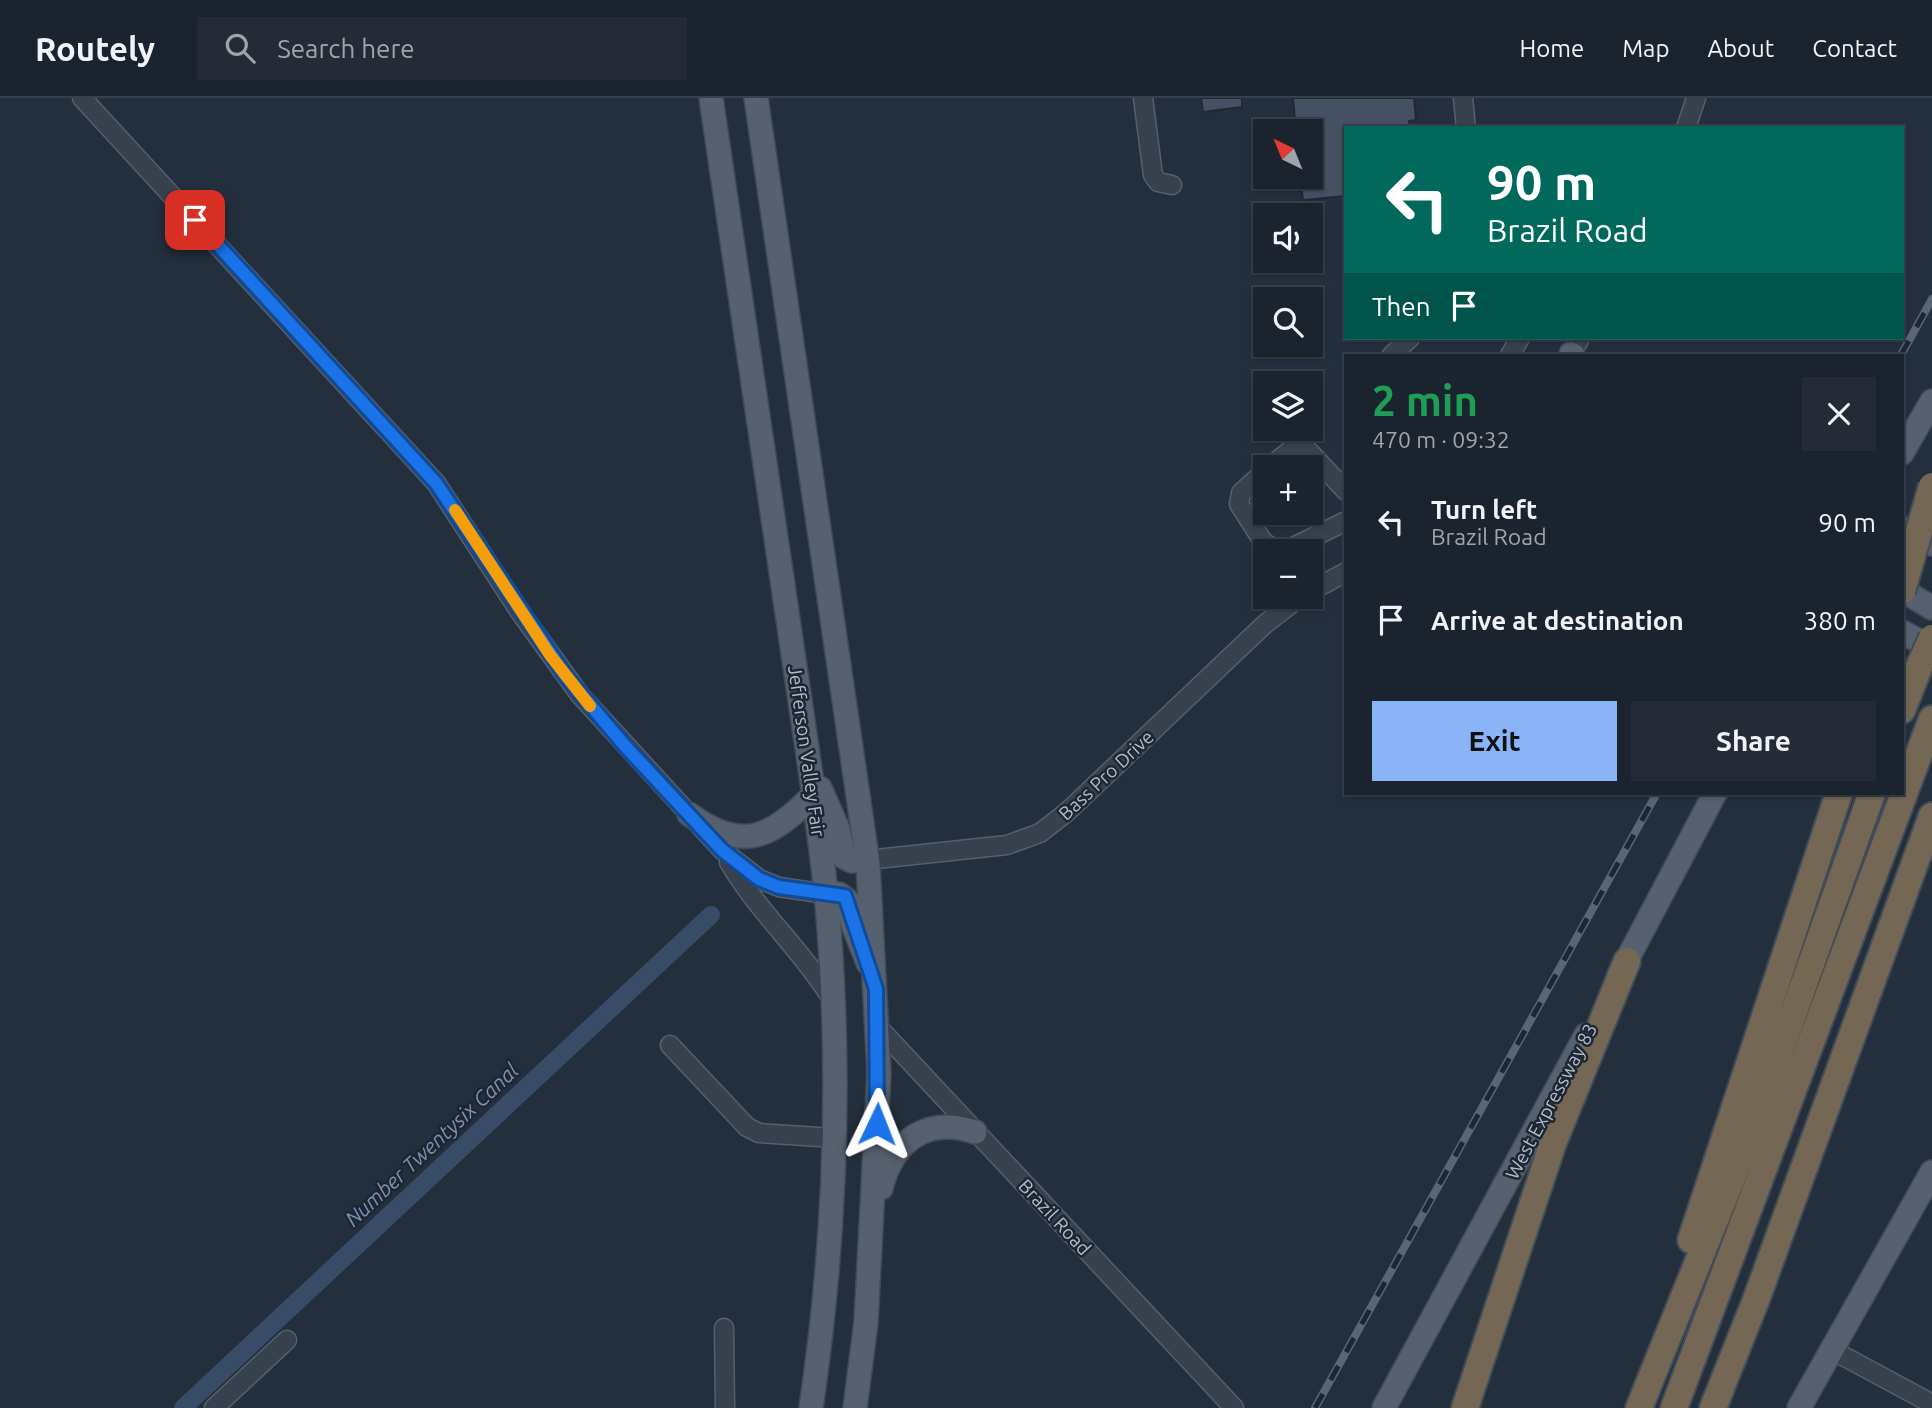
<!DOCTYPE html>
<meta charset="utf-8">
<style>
:root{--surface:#1b232e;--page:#242b36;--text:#f1f3f6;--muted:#a0a4aa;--line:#39404a;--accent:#8ab4f8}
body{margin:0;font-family:Ubuntu,sans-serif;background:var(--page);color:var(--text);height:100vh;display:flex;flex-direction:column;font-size:26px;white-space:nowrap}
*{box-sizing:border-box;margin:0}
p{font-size:23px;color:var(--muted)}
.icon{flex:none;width:38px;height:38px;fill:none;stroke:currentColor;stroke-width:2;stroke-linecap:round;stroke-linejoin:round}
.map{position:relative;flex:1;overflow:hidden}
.panel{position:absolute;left:1344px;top:256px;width:560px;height:441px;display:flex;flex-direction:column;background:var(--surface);border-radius:0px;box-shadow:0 2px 5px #0004,0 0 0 2px var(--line)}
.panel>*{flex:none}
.guide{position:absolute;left:1344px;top:28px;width:560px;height:214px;border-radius:0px;box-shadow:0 2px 5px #0004,0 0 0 2px var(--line);background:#00695c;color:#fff;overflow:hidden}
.needle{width:46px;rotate:317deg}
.tools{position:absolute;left:1253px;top:21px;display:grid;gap:14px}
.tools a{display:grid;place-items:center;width:70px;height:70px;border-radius:0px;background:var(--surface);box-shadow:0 2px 5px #0004,0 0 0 2px var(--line);font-size:35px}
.pin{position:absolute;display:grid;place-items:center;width:60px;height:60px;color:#fff;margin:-30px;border-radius:14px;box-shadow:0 4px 10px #0006}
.me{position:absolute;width:77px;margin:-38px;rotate:2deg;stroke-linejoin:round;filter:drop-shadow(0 0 5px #0008)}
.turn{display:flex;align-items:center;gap:24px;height:147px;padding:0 28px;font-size:32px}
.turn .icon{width:91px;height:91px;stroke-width:2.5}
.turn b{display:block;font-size:49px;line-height:60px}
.then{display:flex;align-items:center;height:66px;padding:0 28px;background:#0003;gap:14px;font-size:26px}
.round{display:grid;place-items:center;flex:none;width:74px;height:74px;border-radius:0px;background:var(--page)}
.headline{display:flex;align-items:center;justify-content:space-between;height:119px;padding:0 28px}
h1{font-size:42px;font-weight:700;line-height:52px;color:#1e9e55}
.cta{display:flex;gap:14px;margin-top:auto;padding:14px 28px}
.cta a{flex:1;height:80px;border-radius:0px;background:var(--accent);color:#111;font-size:28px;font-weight:700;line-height:80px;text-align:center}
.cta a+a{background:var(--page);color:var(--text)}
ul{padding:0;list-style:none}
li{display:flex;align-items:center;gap:21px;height:98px;padding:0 28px}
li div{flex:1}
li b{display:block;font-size:26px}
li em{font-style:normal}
header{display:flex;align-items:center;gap:42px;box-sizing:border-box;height:98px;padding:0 35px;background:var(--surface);border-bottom:2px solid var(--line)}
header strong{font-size:33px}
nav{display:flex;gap:38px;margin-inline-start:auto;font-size:24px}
.search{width:490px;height:63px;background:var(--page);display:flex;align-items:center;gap:18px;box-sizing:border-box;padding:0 24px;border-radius:0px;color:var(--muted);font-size:26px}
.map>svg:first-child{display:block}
</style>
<header>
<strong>Routely</strong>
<div class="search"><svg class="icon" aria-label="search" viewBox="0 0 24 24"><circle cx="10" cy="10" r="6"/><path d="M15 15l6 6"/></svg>Search here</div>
<nav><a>Home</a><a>Map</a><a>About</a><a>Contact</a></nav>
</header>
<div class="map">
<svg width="1932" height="1310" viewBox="0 0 1932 1310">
<rect width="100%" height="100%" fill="#242f3e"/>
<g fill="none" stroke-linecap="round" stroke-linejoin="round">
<!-- canal -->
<polyline stroke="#394c67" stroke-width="18" points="183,1310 711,817"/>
</g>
<!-- building -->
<g fill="#455162" stroke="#1f2835" stroke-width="2">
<polygon points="1201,0 1242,0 1242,9 1203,14"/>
<polygon points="1293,0 1414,0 1416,22 1409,23 1410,30 1346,30 1346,98 1303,102 1300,79 1311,79 1311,33 1296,33"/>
</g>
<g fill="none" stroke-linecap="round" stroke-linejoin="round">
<!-- minor casing -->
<g stroke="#565f6c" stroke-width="21">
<g id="minor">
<polyline points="82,0 436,385 520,514 580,597 722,752 759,781 779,789 826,796"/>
<polyline points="1143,0 1153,77 1158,84 1172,87"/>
<polyline points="1463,0 1466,30"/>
<polyline points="1686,30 1696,0"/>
<polyline points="1392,257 1410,240"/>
<polyline points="1510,257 1520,240"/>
<polyline points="1571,257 1580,240"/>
<polyline points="1270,369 1300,344 1346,393"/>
<polyline points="1265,373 1241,395 1239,406 1264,445 1280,453"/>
<polyline points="1285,453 1346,423"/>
<polyline points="1311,493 1346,474"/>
<polyline points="867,762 1007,747 1040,735 1067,714 1265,526 1300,499"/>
<path d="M729 764C758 814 802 852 832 901"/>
<polyline points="877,928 1234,1310"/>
<polyline points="670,947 747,1029 759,1035 834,1040"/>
<polyline points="724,1230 725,1310"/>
<polyline points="1832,1252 1925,1302 1932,1310"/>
<polyline points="214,1310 287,1242"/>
</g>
</g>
<!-- major casing -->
<g stroke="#414a57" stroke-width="26">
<g id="major">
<path d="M711 0 812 684C817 721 822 758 826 795 842 966 836 1140 811 1310"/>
<polyline points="756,0 868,766 879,975 866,1224 855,1310"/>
<polyline points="1571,256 1573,257"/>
<polyline points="1902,355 1932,303"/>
<polyline points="1902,430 1932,446"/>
<polyline points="1902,492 1932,510"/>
<polyline points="1902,534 1932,550"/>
<polyline points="820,690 838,731 844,759 852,763 867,762"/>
<path d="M689 716C742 755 771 740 814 696"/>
<polyline points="826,796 839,796 848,803 852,824 868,865"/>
<polyline points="1619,877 1715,695"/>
<path d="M881 1090C893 1042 928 1018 975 1034"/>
<polyline points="1384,1310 1586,937"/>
<polyline points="1799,1310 1932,1074"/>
</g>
</g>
<!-- highway casing -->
<g stroke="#434c59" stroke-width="30">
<g id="highway">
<polyline points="1902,612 1919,569"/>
<polyline points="1691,1142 1839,695"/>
<polyline points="1465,1310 1553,1045 1627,863"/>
<polyline points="1639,1310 1755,1023 1872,695"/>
<polyline points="1674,1310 1932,621"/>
<polyline points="1713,1310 1756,1202 1932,718"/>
</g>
</g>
<!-- minor -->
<use href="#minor" stroke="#38414e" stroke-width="18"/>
<!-- major -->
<use href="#major" stroke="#56606e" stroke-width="23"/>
<!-- highway -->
<use href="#highway" stroke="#746855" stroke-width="26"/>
<!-- rail casing -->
<g stroke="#5a6575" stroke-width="8">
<g id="rail">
<polyline points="1901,257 1932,201"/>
<polyline points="1315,1310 1657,695"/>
</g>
</g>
<!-- rail -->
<use href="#rail" stroke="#1d2633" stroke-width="5" stroke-dasharray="16" stroke-linecap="butt"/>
<!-- highway-bridge casing -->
<g stroke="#434c59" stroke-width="30" stroke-linecap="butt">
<g id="highway-bridge">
<polyline points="1902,493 1932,388"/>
<polyline points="1919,569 1932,540"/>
</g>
</g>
<!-- highway-bridge -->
<use href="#highway-bridge" stroke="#746855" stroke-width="26"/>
</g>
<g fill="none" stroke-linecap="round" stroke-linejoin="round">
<!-- route casing -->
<g stroke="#114b97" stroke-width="18">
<polyline id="route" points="195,122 436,385 565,577 625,648 722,752 759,781 779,789 845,798 876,891 877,1026"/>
</g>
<!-- route -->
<use href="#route" stroke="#1a73e8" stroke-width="12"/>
<!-- slow -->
<polyline stroke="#f59e0b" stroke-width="12" points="455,412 550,557 590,608"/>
</g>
<g text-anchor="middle" stroke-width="5" stroke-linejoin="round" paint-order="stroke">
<!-- street labels -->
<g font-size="19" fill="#b4bcc9" stroke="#1d2633">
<text transform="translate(807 653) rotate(82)" y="7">Jefferson Valley Fair</text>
<text transform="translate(1106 677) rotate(-43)" y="7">Bass Pro Drive</text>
<text transform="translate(1551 1003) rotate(-62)" y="7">West Expressway 83</text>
<text transform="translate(1055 1119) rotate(47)" y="7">Brazil Road</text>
</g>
<!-- water labels -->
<g font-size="21" font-style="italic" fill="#7c92b1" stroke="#1d2633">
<text transform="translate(432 1047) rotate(-43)" y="7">Number Twentysix Canal</text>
</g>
</g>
</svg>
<div class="tools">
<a><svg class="needle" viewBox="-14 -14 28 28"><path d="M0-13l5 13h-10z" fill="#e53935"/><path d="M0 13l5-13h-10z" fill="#a0a4aa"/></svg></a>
<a><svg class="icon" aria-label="sound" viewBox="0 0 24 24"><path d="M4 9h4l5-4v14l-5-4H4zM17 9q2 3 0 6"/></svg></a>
<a><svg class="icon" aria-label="search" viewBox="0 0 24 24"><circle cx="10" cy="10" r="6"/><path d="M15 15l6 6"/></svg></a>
<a><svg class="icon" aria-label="layers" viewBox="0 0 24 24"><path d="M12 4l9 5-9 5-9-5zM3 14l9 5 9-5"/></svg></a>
<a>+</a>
<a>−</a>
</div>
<div class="pin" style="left:195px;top:122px;background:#d93025"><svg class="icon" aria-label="arrive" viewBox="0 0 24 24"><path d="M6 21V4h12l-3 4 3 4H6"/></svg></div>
<svg class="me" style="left:877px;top:1026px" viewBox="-20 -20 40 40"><path d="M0-17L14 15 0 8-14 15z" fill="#1a73e8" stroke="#fff" stroke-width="4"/></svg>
<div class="guide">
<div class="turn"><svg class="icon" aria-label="left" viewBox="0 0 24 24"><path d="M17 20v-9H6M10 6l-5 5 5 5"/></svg><div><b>90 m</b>Brazil Road</div></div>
<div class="then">Then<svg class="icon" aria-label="arrive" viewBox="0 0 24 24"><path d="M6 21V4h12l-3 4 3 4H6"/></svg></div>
</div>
<section class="panel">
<div class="headline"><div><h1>2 min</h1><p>470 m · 09:32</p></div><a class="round"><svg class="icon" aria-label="close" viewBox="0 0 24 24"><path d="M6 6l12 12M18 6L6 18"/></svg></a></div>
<ul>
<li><svg class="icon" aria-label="left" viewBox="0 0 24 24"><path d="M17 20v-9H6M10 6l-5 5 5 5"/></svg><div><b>Turn left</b><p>Brazil Road</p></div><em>90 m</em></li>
<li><svg class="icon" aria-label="arrive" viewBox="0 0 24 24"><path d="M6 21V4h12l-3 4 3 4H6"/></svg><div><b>Arrive at destination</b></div><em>380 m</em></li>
</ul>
<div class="cta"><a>Exit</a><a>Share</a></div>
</section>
</div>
